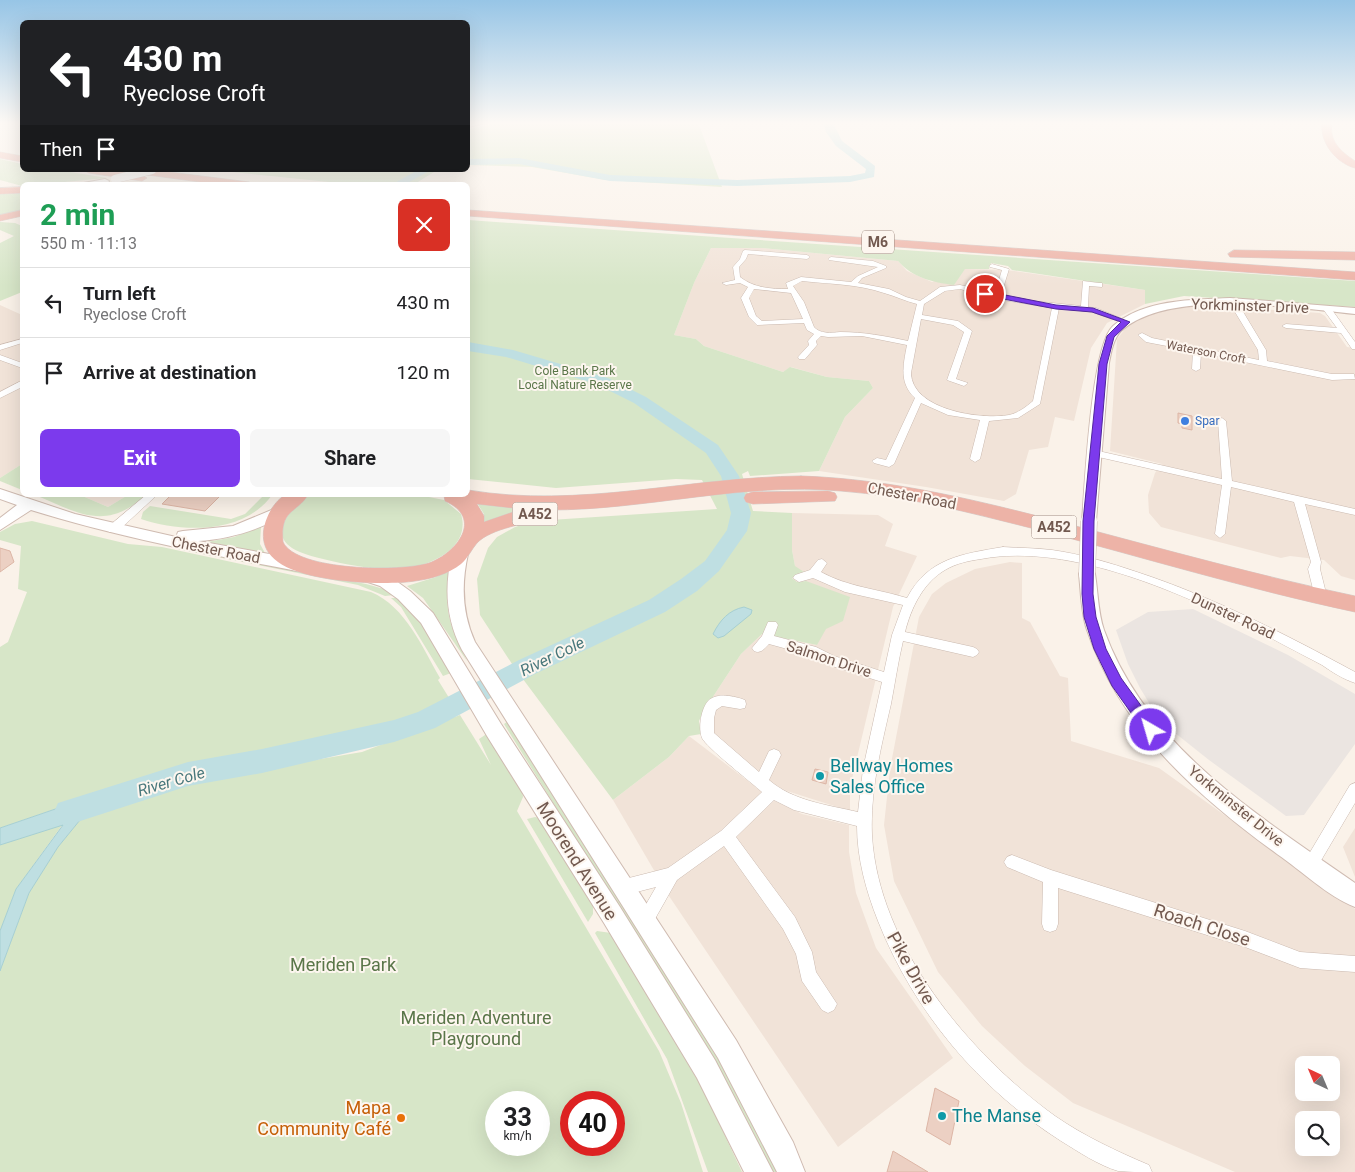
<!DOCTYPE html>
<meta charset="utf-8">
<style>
:root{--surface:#fff;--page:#f6f6f6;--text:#202124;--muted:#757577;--line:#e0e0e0;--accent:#7c3aed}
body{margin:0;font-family:Roboto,sans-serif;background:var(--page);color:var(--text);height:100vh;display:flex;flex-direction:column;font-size:19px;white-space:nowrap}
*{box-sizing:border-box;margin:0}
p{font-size:16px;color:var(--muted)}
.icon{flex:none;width:28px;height:28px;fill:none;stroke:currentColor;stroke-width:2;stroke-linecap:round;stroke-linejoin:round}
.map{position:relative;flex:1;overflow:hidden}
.drawer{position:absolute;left:20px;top:182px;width:450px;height:315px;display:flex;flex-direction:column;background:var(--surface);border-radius:8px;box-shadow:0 5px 20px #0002}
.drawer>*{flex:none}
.top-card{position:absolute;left:20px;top:20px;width:450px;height:152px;border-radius:8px;box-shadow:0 5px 20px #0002;background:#202124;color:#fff;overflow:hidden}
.needle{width:32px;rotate:316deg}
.tools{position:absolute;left:1295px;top:1056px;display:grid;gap:10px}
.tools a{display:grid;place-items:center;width:45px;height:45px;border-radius:8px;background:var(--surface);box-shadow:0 5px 20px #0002;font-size:25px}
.speed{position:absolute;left:485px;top:1091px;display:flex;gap:10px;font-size:25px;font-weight:700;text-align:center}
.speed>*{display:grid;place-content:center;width:65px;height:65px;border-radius:50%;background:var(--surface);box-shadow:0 5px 20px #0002;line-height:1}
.speed small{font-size:12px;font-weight:400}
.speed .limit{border:8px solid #d22;background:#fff;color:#111}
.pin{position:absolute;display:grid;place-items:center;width:42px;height:42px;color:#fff;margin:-21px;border:2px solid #fff;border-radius:50%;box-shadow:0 1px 5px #0007}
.me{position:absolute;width:55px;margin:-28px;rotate:322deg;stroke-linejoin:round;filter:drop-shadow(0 0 4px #0008)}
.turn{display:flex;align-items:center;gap:18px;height:105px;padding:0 20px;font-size:22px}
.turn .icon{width:65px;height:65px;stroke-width:2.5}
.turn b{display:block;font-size:35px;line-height:42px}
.then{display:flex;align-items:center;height:48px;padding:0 20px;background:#0003;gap:10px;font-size:19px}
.round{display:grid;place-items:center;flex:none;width:52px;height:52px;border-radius:8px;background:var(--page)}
.overview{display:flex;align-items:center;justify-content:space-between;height:85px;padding:0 20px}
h1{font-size:30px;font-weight:700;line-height:38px;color:#1e9e55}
.primary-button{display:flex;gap:10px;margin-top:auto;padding:10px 20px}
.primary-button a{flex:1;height:58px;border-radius:8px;background:var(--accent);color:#fff;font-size:20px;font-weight:700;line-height:58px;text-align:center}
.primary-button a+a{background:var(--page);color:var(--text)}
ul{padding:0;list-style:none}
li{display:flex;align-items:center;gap:15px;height:70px;padding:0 20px;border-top:1px solid var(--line)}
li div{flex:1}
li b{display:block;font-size:19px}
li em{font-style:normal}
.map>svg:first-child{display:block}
</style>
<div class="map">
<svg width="1355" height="1172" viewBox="0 0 1355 1172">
<rect width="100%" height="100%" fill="#faf2e9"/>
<!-- residential -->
<g fill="#f1e3d8" fill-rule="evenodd">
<polygon points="717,247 762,248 898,261 907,271 932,282 965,269 1007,270 1145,290 1145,304 1107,323 1091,348 1074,421 1055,417 1048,447 1029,450 1016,494 1004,501 926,487 819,471 845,417 873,388 869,381 827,377 791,367 783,372 704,346 696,339 674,335 694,283 711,248"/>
<polygon points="0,305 22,315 22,464 0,478"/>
<polygon points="1193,305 1320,313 1325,316 1347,347 1355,348 1355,580 1341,576 1324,560 1290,556 1281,558 1161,527 1149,513 1148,495 1155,473 1162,464 1110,451 1117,339 1130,323 1150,314"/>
<polygon points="80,495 128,495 108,507"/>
<polygon points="792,513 878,515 893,524 885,546 917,556 893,607 850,787 850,811 787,791 771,784 711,732 703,712 741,654 762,634 817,645 806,581 797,582 791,577 795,566 792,550"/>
<path d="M1010 562 1022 563V618L1030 622 1060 676 1068 678 1071 741 1159 768 1355 909V1172H1235L1073 1103 1025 1066 982 1026 938 972 894 881 884 825 890 769 919 617 932 594 946 583 975 569ZM1304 1065H1331V1092H1304ZM1304 1120H1331V1148H1304Z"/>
<polygon points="689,736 773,800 802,814 849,825 849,852 856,893 876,948 953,1058 838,1147 669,896 613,800 669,757"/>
<polygon points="1355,828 1355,877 1343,847"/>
</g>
<!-- industrial -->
<polygon fill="#ebe5e1" points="1193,609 1288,655 1355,694 1355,744 1304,815 1286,816 1209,760 1160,721 1140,688 1128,664 1116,630 1148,612"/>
<!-- green -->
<g fill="#d7e6c8" fill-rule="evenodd">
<polygon points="505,122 698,122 722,187 606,180 532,167 468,165 468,129"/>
<polygon points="0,159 22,164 22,170 58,170 107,178 22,186 0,180"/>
<polygon points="214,170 442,170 434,172 413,185 358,185"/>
<polygon points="22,192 22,211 0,217 0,193"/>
<path d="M468 220 1355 281V307L1184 296 1145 304V290L1012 270 1008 266 991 263 989 269H965L954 285C932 282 913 278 898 261L762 248H711L694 283 674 335 696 339 704 346 783 372 790 367 827 377 869 381 873 388 845 417 819 471 750 476 748 471 742 474 753 511 792 513V550L795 566 804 572 792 578 797 582 806 581 850 597 843 621 826 629 817 645 762 634 741 654 703 712 699 721 701 734 689 736 669 757 613 800 514 667 480 615 477 579 488 548 497 537 515 527 535 521 717 509 702 480 676 479 556 488 468 479Z"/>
<polygon points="0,222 15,223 22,226 22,292 0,301 0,243 14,236 0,230"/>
<polygon points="22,464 22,490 0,481 0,478"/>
<path d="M35 495H80L108 507 128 495H146C105 532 79 513 35 495Z"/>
<path d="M264 495H272C244 534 183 533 141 519L143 512 150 506 231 519 245 514Z"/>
<path d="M310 495H419L444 500 461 514C472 550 426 568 396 570 377 571 308 559 292 548 267 532 294 505 310 495Z"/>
<polygon points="475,500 551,505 502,516 483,525 484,514"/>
<path d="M32 521 128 544 162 547 371 592C406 607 422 647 440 678L438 680 451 701 397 725 193 767 136 781 0 828V647L8 642 27 592 18 589 21 546 0 540V532L15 524Z"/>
<polygon points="261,526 260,544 265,553 207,542 234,537"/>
<polygon points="177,547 366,584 384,589 395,595 385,596 358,585 177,549"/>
<path d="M453 567C441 609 450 624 467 661L423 598 407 586 436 577Z"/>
<polygon points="391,598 400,598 412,609 451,673 443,676 401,607"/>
<path d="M460 715 491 765 479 739 488 733 522 789 523 797 517 811 659 1051 681 1103 703 1172H0V971L29 893 58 847 84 815 117 801 165 788 261 769 362 752ZM496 1102H539V1145H496ZM571 1102H614V1145H571Z"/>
<polygon points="508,721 728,1075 779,1172 771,1172 743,1112 694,1029 504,724"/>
<polygon points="535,817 540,818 593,904 593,914 588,922 527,819"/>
<polygon points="63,824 16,889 0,931 0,845"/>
<polygon points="597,931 611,933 704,1091 742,1172 708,1172 667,1059 595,933"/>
</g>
<!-- water -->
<g fill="#bfdfe2" stroke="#a6cfd2">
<path d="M744 607 752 610 751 614 724 636 718 638 713 634C720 620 729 610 744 607Z"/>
<polygon points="102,793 58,847 29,893 0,971 0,931 16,889 63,825 0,845 0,828"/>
</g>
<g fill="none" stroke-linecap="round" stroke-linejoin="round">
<!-- river -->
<g fill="#bfdfe2" fill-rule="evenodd">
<polygon points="827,122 837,122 834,125 842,141 875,166 874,177 850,182 737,186 610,181 519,164 468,165 468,159 519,158 610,175 737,180 850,176 865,173 866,169 836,146 826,132 824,125"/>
<polygon points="418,170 431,170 404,185 391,185"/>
<polygon points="468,342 513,350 608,378 646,397 718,445 739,476 751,513 747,531 719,571 697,591 665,612 535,674 435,728 394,742 262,773 188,786 68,825 58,821 54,812 58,803 188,762 262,749 394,720 418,712 519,660 649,600 681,579 705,561 727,530 731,513 721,476 706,453 634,403 596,384 506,357 468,351"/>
</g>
</g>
<!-- building -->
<g fill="#ecd0c3" stroke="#ddb6a6">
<polygon points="1178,413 1192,416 1192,430 1182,428 1182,424 1178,423"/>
<polygon points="171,495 221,495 205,511 162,504"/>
<polygon points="0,548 10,551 14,562 0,572"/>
<polygon points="815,769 828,772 826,784 812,780"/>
<polygon points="935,1088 959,1101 950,1145 926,1131"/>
<polygon points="893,1151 928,1172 887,1172"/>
</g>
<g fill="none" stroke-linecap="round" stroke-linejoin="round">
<!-- street casing -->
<g stroke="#cbbab0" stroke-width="1">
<g id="street">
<path d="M745 250 807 255 810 257 807 259 748 254 746 259 739 267 740 277C754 288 771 289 788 289L786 283 801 277 851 282 858 276 878 267 829 260 828 259 831 257 873 261 886 266V268L862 278 858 283 889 289 906 297 920 301 940 287 960 285 995 293 1002 270 990 267 989 266 992 264 1009 269 1001 295 1023 300 1081 306 1083 281 1099 283H1102V287L1089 286 1088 307 1096 308 1130 322 1126 324 1092 312 1059 308 1040 404 1018 418 989 421 980 459 975 462 970 459 980 420 948 415 921 403 894 464 889 467 874 463 872 461 877 458 886 460 915 398C899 383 903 366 907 345L862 336 828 337 821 336 816 341 817 345 805 359H799L798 357 809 345 808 341 814 334 807 330 804 323 757 325 749 317 741 298 748 287 740 283 726 285 722 283 735 280 733 267 740 259 743 251ZM802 281C829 284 858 284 884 293 895 296 905 301 917 304L908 341C885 336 864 332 840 332 831 333 820 334 814 327L804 302 793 286ZM754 289 791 293 803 319 762 321 756 316 749 298ZM960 289 997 299 1052 308 1033 401C1026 407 1018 413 1009 415 981 420 912 410 911 373L921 319 953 325 964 332 947 380 964 386 968 383 956 379 972 331 958 321 922 315 924 304 945 291Z"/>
<polygon points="1230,300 1236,300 1266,350 1267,361 1332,374 1354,374 1355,379 1332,380 1201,353 1200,369 1196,371 1192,369 1193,351 1146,342 1138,335 1142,333 1152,338 1259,360 1258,350 1229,302"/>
<polygon points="1324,307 1330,307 1355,342 1355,349 1352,349 1341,333 1286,328 1282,326 1286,324 1337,328 1323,309"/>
<polygon points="22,339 22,343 0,350 0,345"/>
<polygon points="0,355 22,363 22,368 0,360"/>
<polygon points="19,382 22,382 22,387 0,398 0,392"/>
<polygon points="1222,418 1226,421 1232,481 1355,509 1355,515 1305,504 1321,562 1320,569 1327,597 1325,600 1317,600 1315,597 1308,569 1311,562 1294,502 1231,487 1225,534 1220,538 1215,534 1222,485 1094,456 1089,453 1094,450 1222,479 1218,421"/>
<polygon points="146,495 157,495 117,532 109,532 108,529 109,526"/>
<path d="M1003 547C1019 548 1036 548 1052 550 1081 554 1110 563 1137 572 1213 597 1285 634 1355 672V683C1343 679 1332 672 1322 665 1303 655 1284 645 1265 635 1186 595 1071 542 981 559 968 561 957 563 945 570 923 583 911 608 905 632L973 647 977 649 979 652 977 655 973 657 903 641C898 662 895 683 891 704 881 747 870 791 872 835 878 945 969 1054 1055 1116 1084 1136 1116 1151 1149 1165L1152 1172C1141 1172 1128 1172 1118 1171 1098 1165 1079 1152 1061 1141 979 1089 914 1012 878 921 866 891 857 858 857 826L794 810 774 800 736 837 795 917 812 952 816 972 837 1004 834 1010 828 1013 822 1010 802 981 796 954 783 929 724 846 677 880 651 926 645 928 639 926 637 920 656 887 625 895 620 892 617 887 620 882 625 879 668 868 721 831 762 792C752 783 706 747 702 738 698 728 701 709 708 701 717 692 734 696 745 700L746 704 745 708 740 709 722 706 716 710 714 718V733L759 772 769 751 774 749 779 751 781 755 769 780C793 801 828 805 858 812L863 769 882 682 826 664 813 656 769 644C764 649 761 654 754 651L752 648 762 636 768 622H776L778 625 774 636 816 647 834 656 884 672 892 635 903 605 845 592 813 578 799 582 793 578 795 575 810 570 818 560 822 559 827 563 821 572C848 587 878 589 907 598 928 558 962 554 1003 547Z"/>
<polygon points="1355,783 1355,803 1316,869 1311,872 1306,869 1303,864 1306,859 1350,785"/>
<polygon points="1012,855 1051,870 1245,931 1300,952 1355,956 1355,972 1300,968 1245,947 1058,888 1058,924 1056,930 1050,932 1044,930 1042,924 1043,882 1007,867 1004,862 1007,857"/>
</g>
</g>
<!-- secondary casing -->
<g stroke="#cfbbb1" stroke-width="2">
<g id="secondary">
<polygon points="490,122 468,127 468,123"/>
<polygon points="105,179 109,181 108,183 73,185"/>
<path d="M1230 298 1355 308V314C1295 308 1168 288 1121 331 1113 339 1111 353 1109 363L1096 521 1089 526 1084 525 1082 521C1085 485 1091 346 1113 326 1144 299 1192 300 1230 298Z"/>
<path d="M0 489 75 514 176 537 178 532 183 531 233 526 281 506 286 507 288 511 286 515C258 530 230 539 198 541L297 559 303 561 305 565 303 569 297 571C207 554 118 537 31 510L0 530V518L17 505 0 499Z"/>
<path d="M460 548 466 550 468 554C461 585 462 613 475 642L736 1040 793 1142 805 1172H777L718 1058 462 650C446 619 444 588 452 554L454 550Z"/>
<path d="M1087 568 1093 570 1095 574C1098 592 1098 613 1104 630 1146 747 1258 815 1355 883V907C1327 896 1302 871 1277 854 1196 795 1120 728 1087 630 1081 613 1081 592 1079 574L1081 570Z"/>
<polygon points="368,570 392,578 410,591 433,613 501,724 620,907 715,1060 773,1172 744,1172 697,1078 604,923 487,736 421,623 398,599 380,586 362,580 360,576 362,572"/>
</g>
</g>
<!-- highway casing -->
<g stroke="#d5cdca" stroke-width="1">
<g id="highway">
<path d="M1322 122H1332C1329 141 1340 151 1355 161V168C1336 163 1319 142 1322 122Z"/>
<polygon points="0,152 22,156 22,162 0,158"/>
<polygon points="84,170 126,172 124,170 154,170 249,182 254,185 223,185 140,174 147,178 142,181 89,173"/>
<polygon points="22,187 22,193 0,194 0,188"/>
<polygon points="22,210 22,216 0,221 0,215"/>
<polygon points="468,210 1355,272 1355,280 468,216"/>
<polygon points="1234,250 1355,252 1355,260 1230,257 1228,254"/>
<path d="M801 476C894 479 984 502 1072 525 1166 550 1260 576 1355 596V612C1247 589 1142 557 1035 529 971 513 907 496 841 491 743 482 647 510 549 510L551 513 548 518C529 523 491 528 477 543 471 550 468 558 461 564 449 574 430 579 415 581 382 586 305 582 278 562 258 548 261 526 272 508 275 504 280 497 286 495 292 493 302 495 308 495 296 514 280 509 283 542 296 571 402 572 429 563 457 553 484 518 445 501L444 495H468V490C580 509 689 477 801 476ZM477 504 522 509 484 522V516Z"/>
<polygon points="828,491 835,493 837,497 835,501 753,504 746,502 744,498 746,494 753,492"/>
</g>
</g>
<!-- street -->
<use href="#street" fill="#fff" fill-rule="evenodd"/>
<!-- secondary -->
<use href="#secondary" fill="#fff" fill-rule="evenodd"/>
<!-- highway -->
<use href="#highway" fill="#edb3a7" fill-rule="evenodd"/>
<!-- secondary-bridge-far1 casing -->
<g stroke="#cfbbb1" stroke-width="9" stroke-linecap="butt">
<polyline id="secondary-bridge-far1" points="115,179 152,170"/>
</g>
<!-- secondary-bridge casing -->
<g stroke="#cfbbb1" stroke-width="17" stroke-linecap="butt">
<polyline id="secondary-bridge" points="1087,574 1089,521"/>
</g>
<!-- secondary-bridge-far1 -->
<use href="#secondary-bridge-far1" stroke="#fff" stroke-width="8"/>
<!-- secondary-bridge -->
<use href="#secondary-bridge" stroke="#fff" stroke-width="16"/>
</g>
<!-- sky -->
<linearGradient id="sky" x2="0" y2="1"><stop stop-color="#97c5e6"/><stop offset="0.43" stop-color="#fdf9f5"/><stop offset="1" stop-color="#fdf9f5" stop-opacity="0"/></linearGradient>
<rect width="1355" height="286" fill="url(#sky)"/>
<!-- route -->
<polygon fill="#7c3aed" stroke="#51269a" points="985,291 1056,305 1093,308 1130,322 1114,337 1107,364 1094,521 1093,594 1096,617 1106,649 1121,678 1155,725 1157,730 1155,734 1146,734 1112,686 1094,649 1084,617 1082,594 1083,521 1099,364 1107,336 1121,322 1092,312 1056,309 982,295 981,294"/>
<!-- markers -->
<circle fill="#3f7fe0" stroke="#fdf6ef" stroke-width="2" cx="1185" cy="421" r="5"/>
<g fill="#0f9aa8" stroke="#fdf6ef" stroke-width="2">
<circle cx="820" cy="776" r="5"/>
<circle cx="942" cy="1116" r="5"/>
</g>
<circle fill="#e8710a" stroke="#fdf6ef" stroke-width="2" cx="401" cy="1118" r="5"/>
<g text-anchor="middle" stroke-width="4" stroke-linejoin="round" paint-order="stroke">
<!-- far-street labels -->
<g font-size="12" fill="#72594f" stroke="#fdf6ef">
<text transform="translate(1206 352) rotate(11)" y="4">Waterson Croft</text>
</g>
<!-- far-park labels -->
<g font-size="12" fill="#5a7649" stroke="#fdf6ef">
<text x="575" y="375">Cole Bank Park<tspan x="575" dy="14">Local Nature Reserve</tspan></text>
</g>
<!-- far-shop labels -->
<g font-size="12" fill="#366cbe" stroke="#fdf6ef" text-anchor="start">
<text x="1195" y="425">Spar</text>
</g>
<!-- shield labels -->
<g fill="#fdf6ef" stroke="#9c887f" stroke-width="1">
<rect x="862" y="230.5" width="32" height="23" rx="4"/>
<rect x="512.5" y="502.5" width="45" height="23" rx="4"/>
<rect x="1031.5" y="515.5" width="45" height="23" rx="4"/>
</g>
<g font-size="14" font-weight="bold" fill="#72594f">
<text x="878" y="247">M6</text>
<text x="535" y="519">A452</text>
<text x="1054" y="532">A452</text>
</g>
<!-- street labels -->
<g font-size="15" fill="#72594f" stroke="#fdf6ef">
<text transform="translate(1250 306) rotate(2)" y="5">Yorkminster Drive</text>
<text transform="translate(912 496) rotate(11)" y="5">Chester Road</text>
<text transform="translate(216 550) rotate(11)" y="5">Chester Road</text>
<text transform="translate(1233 616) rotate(25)" y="5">Dunster Road</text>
<text transform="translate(829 659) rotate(18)" y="5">Salmon Drive</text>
<text transform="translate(1236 806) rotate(39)" y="5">Yorkminster Drive</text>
</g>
<!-- water labels -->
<g font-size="16" font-style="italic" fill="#48777b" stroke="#fdf6ef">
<text transform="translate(552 656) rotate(-26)" y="6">River Cole</text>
<text transform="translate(171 781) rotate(-16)" y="6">River Cole</text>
</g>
<!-- near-culture labels -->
<g font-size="18" fill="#0d838f" stroke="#fdf6ef" text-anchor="start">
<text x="830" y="772">Bellway Homes<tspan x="830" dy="21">Sales Office</tspan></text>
<text x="952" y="1122">The Manse</text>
</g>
<!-- near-street labels -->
<g font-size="18" fill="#72594f" stroke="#fdf6ef">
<text transform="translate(577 861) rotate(58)" y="6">Moorend Avenue</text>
<text transform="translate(1202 925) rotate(18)" y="6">Roach Close</text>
<text transform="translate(911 968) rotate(61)" y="6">Pike Drive</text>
</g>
<!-- near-park labels -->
<g font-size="18" fill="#5a7649" stroke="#fdf6ef">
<text x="343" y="971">Meriden Park</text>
<text x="476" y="1024">Meriden Adventure<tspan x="476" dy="21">Playground</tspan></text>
</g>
<!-- near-food labels -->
<g font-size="18" fill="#c56008" stroke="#fdf6ef" text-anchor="end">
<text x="391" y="1114">Mapa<tspan x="391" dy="21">Community Café</tspan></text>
</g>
</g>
</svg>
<div class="tools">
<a><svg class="needle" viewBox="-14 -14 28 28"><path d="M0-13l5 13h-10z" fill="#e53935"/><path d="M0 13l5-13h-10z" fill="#757577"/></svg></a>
<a><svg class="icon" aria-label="search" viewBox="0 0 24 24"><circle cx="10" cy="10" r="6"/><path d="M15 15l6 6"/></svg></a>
</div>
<div class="speed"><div>33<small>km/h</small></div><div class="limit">40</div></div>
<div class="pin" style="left:985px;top:294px;background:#d93025"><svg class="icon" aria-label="arrive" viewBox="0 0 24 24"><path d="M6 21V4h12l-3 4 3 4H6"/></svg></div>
<svg class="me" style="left:1151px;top:730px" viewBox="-20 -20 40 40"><circle r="17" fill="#7c3aed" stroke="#fff" stroke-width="3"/><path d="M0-11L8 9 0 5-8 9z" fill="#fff"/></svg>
<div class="top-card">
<div class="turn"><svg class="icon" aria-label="left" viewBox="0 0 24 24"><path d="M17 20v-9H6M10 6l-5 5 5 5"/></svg><div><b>430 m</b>Ryeclose Croft</div></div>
<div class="then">Then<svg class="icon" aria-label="arrive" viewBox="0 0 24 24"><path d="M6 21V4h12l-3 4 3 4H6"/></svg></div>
</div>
<section class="drawer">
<div class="overview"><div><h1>2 min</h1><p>550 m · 11:13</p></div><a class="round" style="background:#d93025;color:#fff"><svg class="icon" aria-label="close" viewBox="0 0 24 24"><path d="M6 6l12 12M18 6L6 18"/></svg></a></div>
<ul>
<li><svg class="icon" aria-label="left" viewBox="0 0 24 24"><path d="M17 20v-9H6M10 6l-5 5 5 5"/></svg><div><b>Turn left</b><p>Ryeclose Croft</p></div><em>430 m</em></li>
<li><svg class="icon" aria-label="arrive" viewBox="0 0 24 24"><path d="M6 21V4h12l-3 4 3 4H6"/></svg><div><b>Arrive at destination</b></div><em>120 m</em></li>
</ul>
<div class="primary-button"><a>Exit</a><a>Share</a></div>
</section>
</div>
